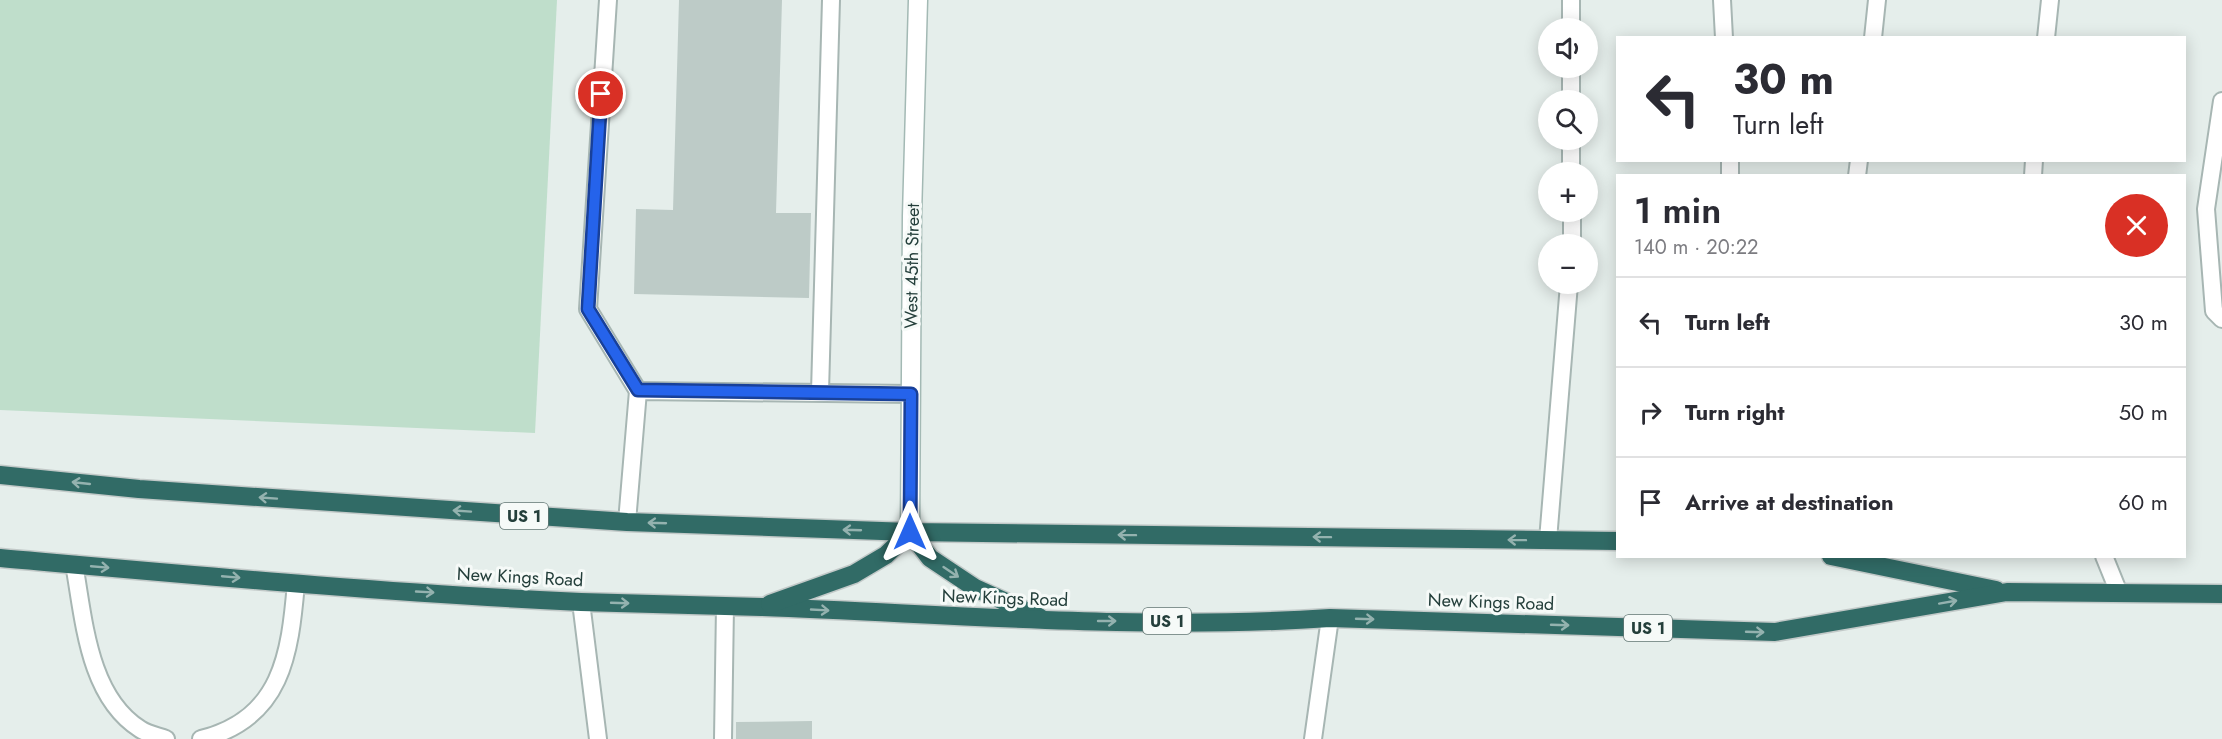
<!DOCTYPE html>
<meta charset="utf-8">
<style>
:root{--surface:#fff;--page:#f7f7f7;--text:#2b2b33;--muted:#7c7c81;--line:#e1e1e2}
body{margin:0;font-family:Jost,sans-serif;background:var(--page);color:var(--text);height:100vh;display:flex;flex-direction:column;font-size:22px;white-space:nowrap}
*{box-sizing:border-box;margin:0}
p{font-size:20px;color:var(--muted)}
.icon{flex:none;width:33px;height:33px;fill:none;stroke:currentColor;stroke-width:2;stroke-linecap:round;stroke-linejoin:round}
.map{position:relative;flex:1;overflow:hidden}
.drawer{position:absolute;left:1616px;top:174px;width:570px;height:384px;display:flex;flex-direction:column;background:var(--surface);border-radius:0px;box-shadow:0 3px 15px #0003}
.drawer>*{flex:none}
.banner{position:absolute;left:1616px;top:36px;width:570px;height:126px;border-radius:0px;box-shadow:0 3px 15px #0003;background:#fff;color:var(--text);overflow:hidden}
.tools{position:absolute;left:1538px;top:18px;display:grid;gap:12px}
.tools a{display:grid;place-items:center;width:60px;height:60px;border-radius:50%;background:var(--surface);box-shadow:0 3px 15px #0003;font-size:30px}
.pin{position:absolute;display:grid;place-items:center;width:51px;height:51px;color:#fff;margin:-26px;border:3px solid #fff;border-radius:50%;box-shadow:0 2px 6px #0007}
.me{position:absolute;width:66px;margin:-33px;rotate:0deg;stroke-linejoin:round;filter:drop-shadow(0 0 4px #0008)}
.turn{display:flex;align-items:center;gap:21px;height:126px;padding:0 18px;font-size:27px}
.turn .icon{width:78px;height:78px;stroke-width:2.5}
.turn b{display:block;font-size:42px;line-height:51px}
.round{display:grid;place-items:center;flex:none;width:63px;height:63px;border-radius:32px;background:var(--page)}
.head{display:flex;align-items:center;justify-content:space-between;height:102px;padding:0 18px}
h1{font-size:36px;font-weight:600;line-height:45px}
ul{padding:0;list-style:none}
li{display:flex;align-items:center;gap:18px;height:90px;padding:0 18px;border-top:2px solid var(--line)}
li div{flex:1}
li b{display:block;font-size:22px}
li em{font-style:normal}
.map>svg:first-child{display:block}
</style>
<div class="map">
<svg width="2222" height="739" viewBox="0 0 2222 739">
<rect width="100%" height="100%" fill="#e5eeeb"/>
<!-- green -->
<polygon fill="#bfdecb" points="0,0 557,0 535,433 0,410"/>
<!-- building -->
<g fill="#bdcbc7">
<polygon points="679,0 782,0 776,213 811,213 809,298 634,294 636,209 673,210"/>
<polygon points="812,721 812,739 736,739 736,722"/>
</g>
<g fill="none" stroke-linecap="round" stroke-linejoin="round">
<!-- lane casing -->
<g stroke="#a7b6b3" stroke-width="20">
<g id="lane">
<polyline points="608,0 588,309 638,391"/>
<polyline points="1571,0 1571,28"/>
<polyline points="1722,0 1724,38"/>
<polyline points="1873,38 1877,0"/>
<polyline points="2046,38 2050,0"/>
<polyline points="1571,68 1571,100"/>
<polyline points="2222,101 2206,209 2214,311 2222,319"/>
<polyline points="1571,140 1571,172"/>
<polyline points="1730,160 1730,176"/>
<polyline points="1857,176 1859,160"/>
<polyline points="2033,176 2034,160"/>
<polyline points="1572,212 1572,244"/>
<polyline points="820,392 831,0"/>
<polyline points="627,522 638,391 911,394"/>
<polyline points="1548,540 1569,284"/>
<polyline points="2104,556 2119,593"/>
<path d="M74 564C84 619 88 696 140 729 147 734 158 736 166 739"/>
<polyline points="581,602 598,739"/>
<path d="M201 739C282 719 290 654 296 583"/>
<polyline points="723,739 725,606"/>
<polyline points="1313,739 1330,618"/>
</g>
</g>
<!-- secondary casing -->
<g stroke="#a3b9b4" stroke-width="21">
<polyline id="secondary" points="910,532 912,216 918,0"/>
</g>
<!-- highway casing -->
<g stroke="#c2c9c8" stroke-width="21">
<g id="highway">
<polyline points="0,475 139,489 627,522 910,532 1617,541"/>
<polyline points="910,532 930,558 975,588 1039,617"/>
<polyline points="1831,556 1996,590"/>
<path d="M0 558C193 575 387 593 581 602 641 604 701 605 761 607 951 614 1140 631 1330 618L1775 632 2007 592 2222 594"/>
<polyline points="770,604 854,574 886,555 910,532"/>
</g>
</g>
<!-- lane -->
<use href="#lane" stroke="#fff" stroke-width="16"/>
<!-- secondary -->
<use href="#secondary" stroke="#fff" stroke-width="18"/>
<!-- highway -->
<use href="#highway" stroke="#316b66" stroke-width="18"/>
</g>
<!-- one-way arrows -->
<defs><path id="oneway-shaft" d="M-6 0H5M1.5-3L5.5 0L1.5 3" fill="none" stroke-width="1.6" stroke-linecap="round" stroke-linejoin="round" transform="scale(1.5)"/></defs>
<g stroke="#94b2af">
<use href="#oneway-shaft" transform="translate(81 483) rotate(-174)"/>
<use href="#oneway-shaft" transform="translate(268 498) rotate(-176)"/>
<use href="#oneway-shaft" transform="translate(462 511) rotate(-176)"/>
<use href="#oneway-shaft" transform="translate(657 523) rotate(-178)"/>
<use href="#oneway-shaft" transform="translate(852 530) rotate(-178)"/>
<use href="#oneway-shaft" transform="translate(1127 535) rotate(-179)"/>
<use href="#oneway-shaft" transform="translate(1322 537) rotate(-179)"/>
<use href="#oneway-shaft" transform="translate(1517 540) rotate(-179)"/>
<use href="#oneway-shaft" transform="translate(100 567) rotate(5)"/>
<use href="#oneway-shaft" transform="translate(951 572) rotate(34)"/>
<use href="#oneway-shaft" transform="translate(231 577) rotate(5)"/>
<use href="#oneway-shaft" transform="translate(425 592) rotate(3)"/>
<use href="#oneway-shaft" transform="translate(1948 602) rotate(-10)"/>
<use href="#oneway-shaft" transform="translate(620 603) rotate(2)"/>
<use href="#oneway-shaft" transform="translate(820 610) rotate(3)"/>
<use href="#oneway-shaft" transform="translate(1365 619) rotate(2)"/>
<use href="#oneway-shaft" transform="translate(1107 621)"/>
<use href="#oneway-shaft" transform="translate(1560 625) rotate(2)"/>
<use href="#oneway-shaft" transform="translate(1755 632) rotate(2)"/>
</g>
<g fill="none" stroke-linecap="round" stroke-linejoin="round">
<!-- route casing -->
<g stroke="#184099" stroke-width="15">
<polyline id="route" points="601,94 588,309 638,390 911,394 910,532"/>
</g>
<!-- route -->
<use href="#route" stroke="#2563eb" stroke-width="10"/>
</g>
<g text-anchor="middle" stroke-width="6" stroke-linejoin="round" paint-order="stroke">
<!-- shield labels -->
<g fill="#f6faf8" stroke="#637774" stroke-width="1.5">
<rect x="500" y="503" width="48" height="26" rx="4.5"/>
<rect x="1143" y="608" width="48" height="26" rx="4.5"/>
<rect x="1624" y="615" width="48" height="26" rx="4.5"/>
</g>
<g font-size="16" font-weight="bold" fill="#243f3b">
<text x="524" y="522">US 1</text>
<text x="1167" y="627">US 1</text>
<text x="1648" y="634">US 1</text>
</g>
<!-- street labels -->
<g font-size="18" fill="#243f3b" stroke="#f6faf8">
<text transform="translate(912 266) rotate(-89)" y="6">West 45th Street</text>
<text transform="translate(520 577) rotate(3)" y="6">New Kings Road</text>
<text transform="translate(1005 598) rotate(2)" y="6">New Kings Road</text>
<text transform="translate(1491 602) rotate(2)" y="6">New Kings Road</text>
</g>
</g>
</svg>
<div class="tools">
<a><svg class="icon" aria-label="sound" viewBox="0 0 24 24"><path d="M4 9h4l5-4v14l-5-4H4zM17 9q2 3 0 6"/></svg></a>
<a><svg class="icon" aria-label="search" viewBox="0 0 24 24"><circle cx="10" cy="10" r="6"/><path d="M15 15l6 6"/></svg></a>
<a>+</a>
<a>−</a>
</div>
<div class="pin" style="left:601px;top:94px;background:#d93025"><svg class="icon" aria-label="arrive" viewBox="0 0 24 24"><path d="M6 21V4h12l-3 4 3 4H6"/></svg></div>
<svg class="me" style="left:910px;top:532px" viewBox="-20 -20 40 40"><path d="M0-17L14 15 0 8-14 15z" fill="#2563eb" stroke="#fff" stroke-width="4"/></svg>
<div class="banner">
<div class="turn"><svg class="icon" aria-label="left" viewBox="0 0 24 24"><path d="M17 20v-9H6M10 6l-5 5 5 5"/></svg><div><b>30 m</b>Turn left</div></div>
</div>
<section class="drawer">
<div class="head"><div><h1>1 min</h1><p>140 m · 20:22</p></div><a class="round" style="background:#d93025;color:#fff"><svg class="icon" aria-label="close" viewBox="0 0 24 24"><path d="M6 6l12 12M18 6L6 18"/></svg></a></div>
<ul>
<li><svg class="icon" aria-label="left" viewBox="0 0 24 24"><path d="M17 20v-9H6M10 6l-5 5 5 5"/></svg><div><b>Turn left</b></div><em>30 m</em></li>
<li><svg class="icon" aria-label="right" viewBox="0 0 24 24"><path d="M7 20v-9h11M14 6l5 5-5 5"/></svg><div><b>Turn right</b></div><em>50 m</em></li>
<li><svg class="icon" aria-label="arrive" viewBox="0 0 24 24"><path d="M6 21V4h12l-3 4 3 4H6"/></svg><div><b>Arrive at destination</b></div><em>60 m</em></li>
</ul>
</section>
</div>
